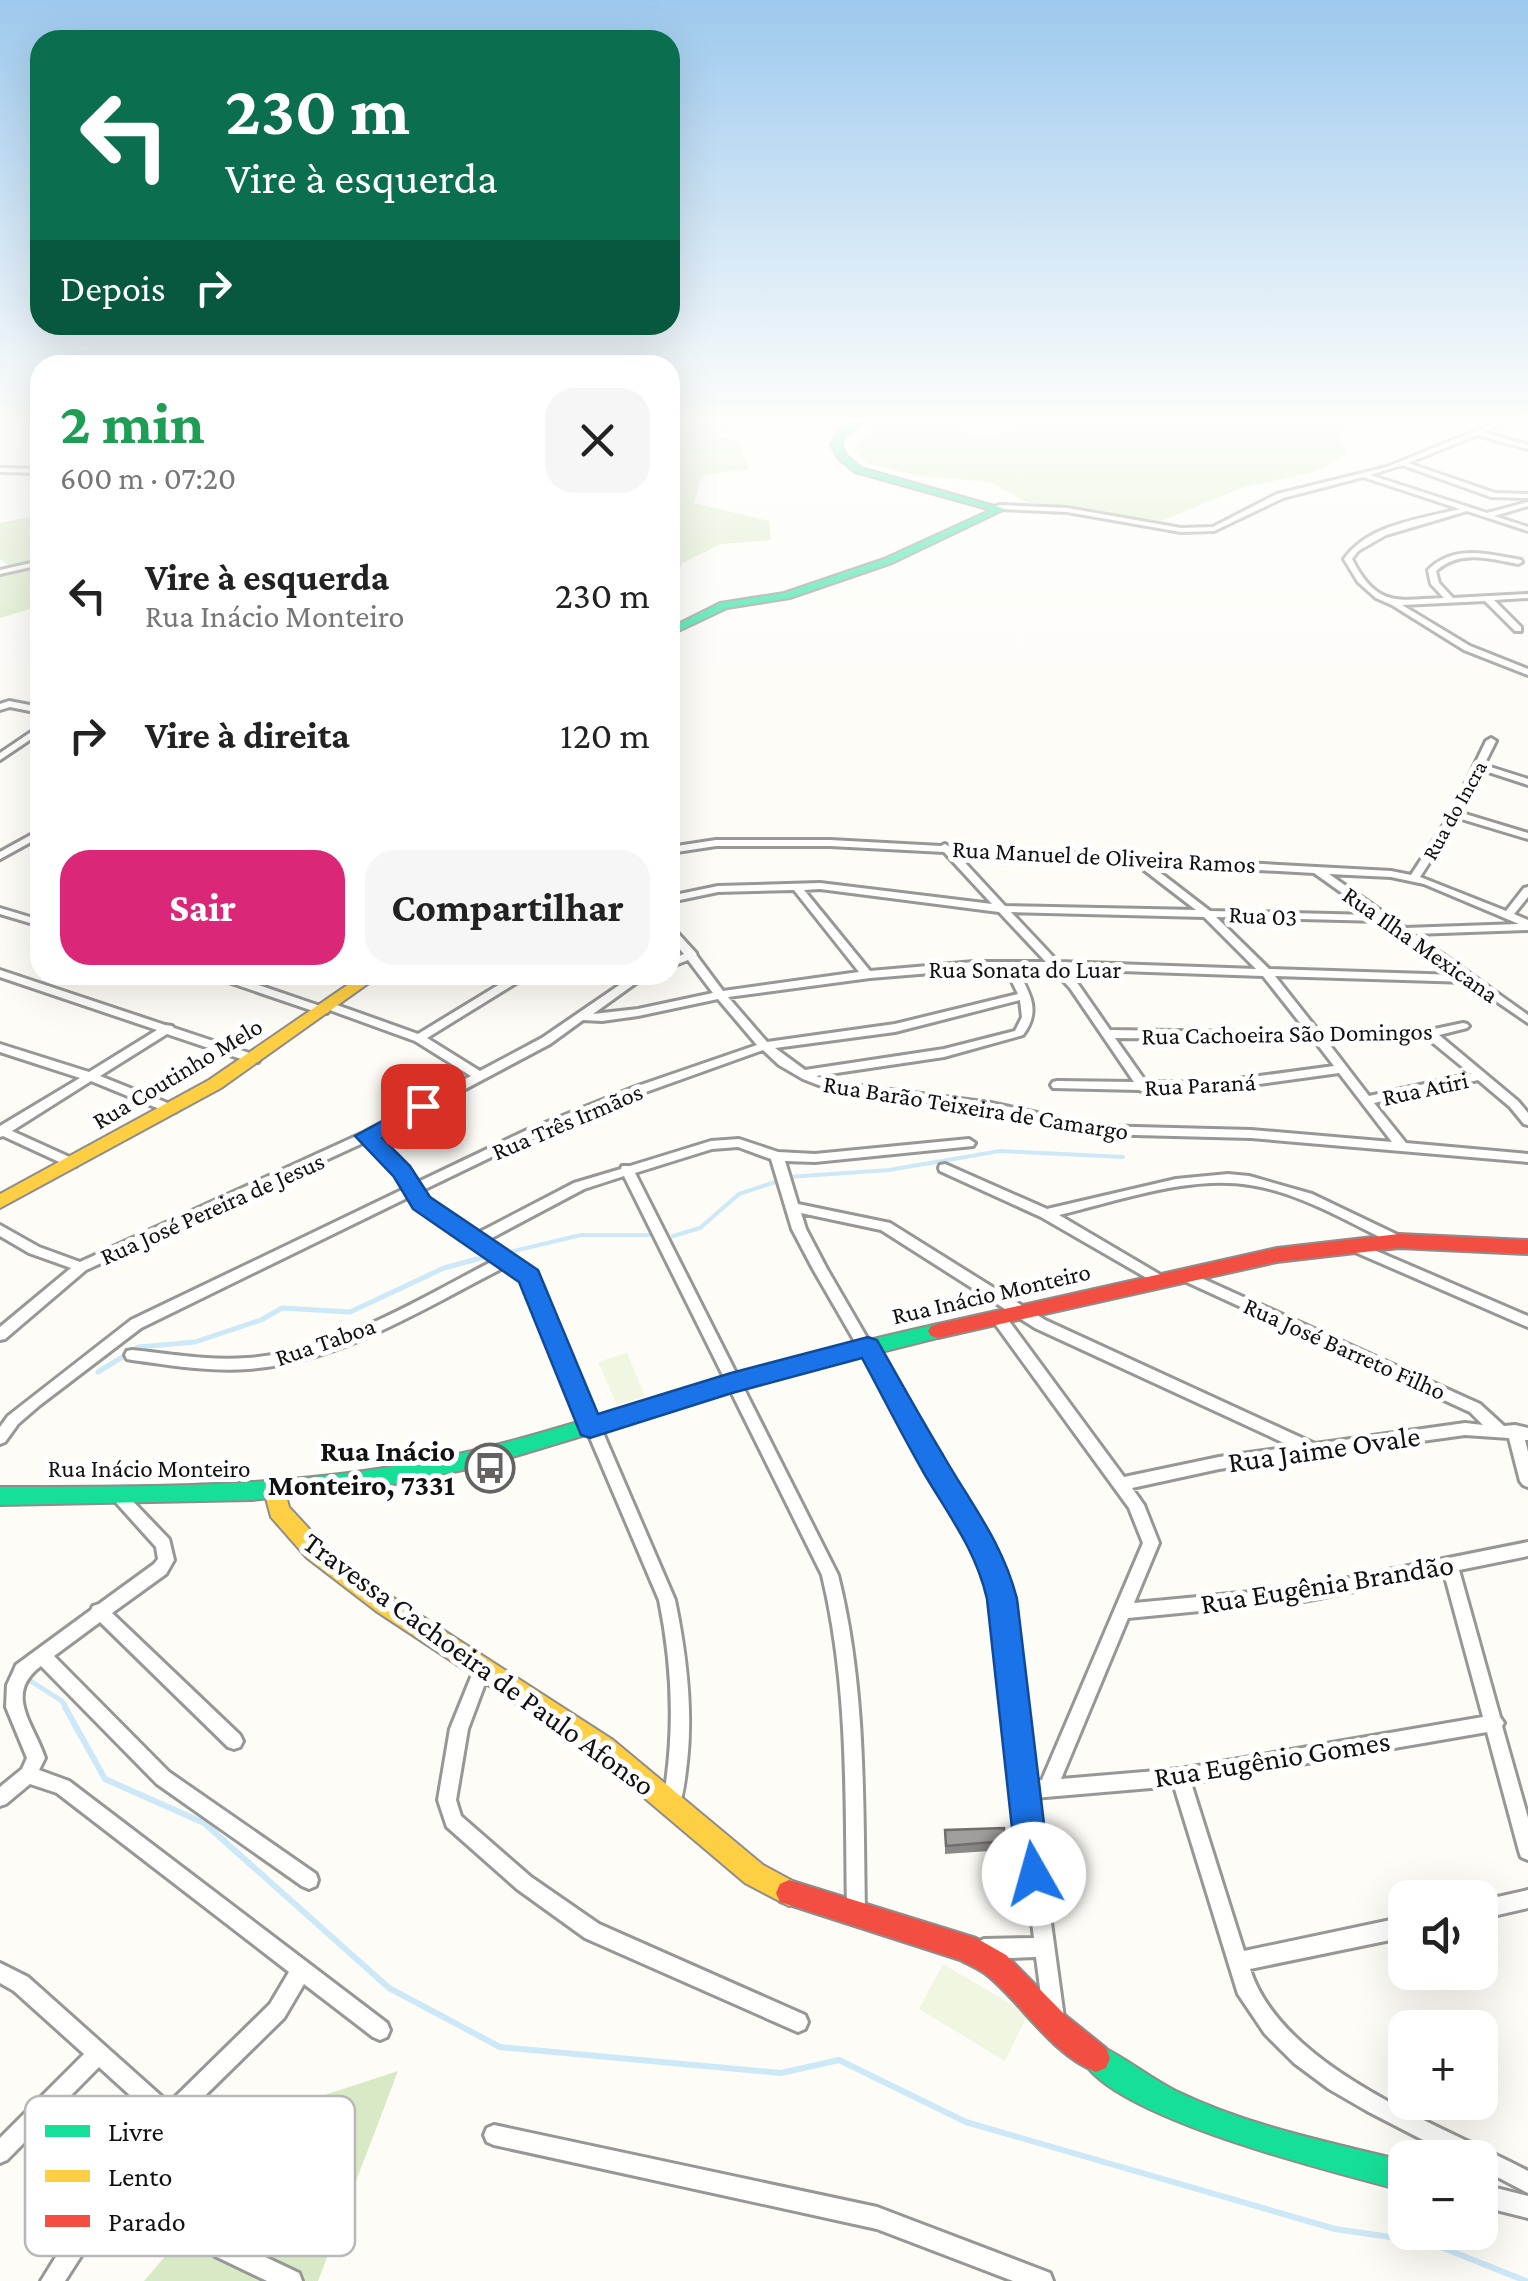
<!DOCTYPE html>
<html lang="pt">
<meta charset="utf-8">
<style>
:root{--surface:#fff;--page:#f6f6f6;--text:#222;--muted:#767676;--accent:#db2777}
body{margin:0;font-family:"Crimson Pro",serif;background:var(--page);color:var(--text);height:100vh;display:flex;flex-direction:column;font-size:38px;white-space:nowrap}
*{box-sizing:border-box;margin:0}
p{font-size:32px;color:var(--muted)}
.icon{flex:none;width:55px;height:55px;fill:none;stroke:currentColor;stroke-width:2;stroke-linecap:round;stroke-linejoin:round}
.map{position:relative;flex:1;overflow:hidden}
.side{position:absolute;left:30px;top:355px;width:650px;height:630px;display:flex;flex-direction:column;background:var(--surface);border-radius:30px;box-shadow:0 10px 40px #0002}
.side>*{flex:none}
.banner{position:absolute;left:30px;top:30px;width:650px;height:305px;border-radius:30px;box-shadow:0 10px 40px #0002;background:#0b6e4f;color:#fff;overflow:hidden}
.fabs{position:absolute;left:1388px;top:1880px;display:grid;gap:20px}
.fabs a{display:grid;place-items:center;width:110px;height:110px;border-radius:20px;background:var(--surface);box-shadow:0 10px 40px #0002;font-size:50px}
.pin{position:absolute;display:grid;place-items:center;width:85px;height:85px;color:#fff;margin:-42px;border-radius:20px;box-shadow:0 5px 15px #0006}
.me{position:absolute;width:110px;margin:-55px;rotate:353deg;stroke-linejoin:round;filter:drop-shadow(0 0 8px #0008)}
.turn{display:flex;align-items:center;gap:35px;height:210px;padding:0 30px;font-size:45px}
.turn .icon{width:130px;height:130px;stroke-width:2.5}
.turn b{display:block;font-size:70px;line-height:85px}
.then{display:flex;align-items:center;height:95px;padding:0 30px;background:#0003;gap:20px;font-size:38px}
.round{display:grid;place-items:center;flex:none;width:105px;height:105px;border-radius:30px;background:var(--page)}
.headline{display:flex;align-items:center;justify-content:space-between;height:170px;padding:0 30px}
h1{font-size:60px;font-weight:700;line-height:75px;color:#1e9e55}
.action{display:flex;gap:20px;margin-top:auto;padding:20px 30px}
.action a{flex:1;height:115px;border-radius:30px;background:var(--accent);color:#fff;font-size:40px;font-weight:700;line-height:115px;text-align:center}
.action a+a{background:var(--page);color:var(--text)}
ul{padding:0;list-style:none}
li{display:flex;align-items:center;gap:30px;height:140px;padding:0 30px}
li div{flex:1}
li b{display:block;font-size:38px}
li em{font-style:normal}
.map>svg:first-child{display:block}
</style>
<div class="map">
<svg width="1528" height="2281" viewBox="0 0 1528 2281">
<rect width="100%" height="100%" fill="#fdfcf7"/>
<!-- forest -->
<g fill="#d8eac5">
<polygon points="670,420 752,420 716,436 739,441 749,469 702,475 694,503 769,521 771,540 721,544 682,563 670,589"/>
<path d="M877 420H958L963 432C988 436 1004 436 1026 422L1370 420 1338 433 1347 455 1314 472 1241 488 1161 521 1026 502 990 482 917 476 867 463 854 450Z"/>
<polygon points="40,515 40,606 0,618 0,572 13,568 0,559 0,523"/>
<polygon points="398,2071 318,2281 144,2281 294,2105"/>
</g>
<!-- pitch -->
<g fill="#f0f6e1">
<polygon points="627,1353 645,1396 617,1405 598,1362"/>
<polygon points="943,1964 1028,2014 1005,2061 919,2009"/>
</g>
<g fill="none" stroke-linecap="round" stroke-linejoin="round">
<!-- stream-far2 -->
<g stroke="#cde8f7" stroke-width="4">
<polyline points="788,1177 889,1170 1000,1151 1123,1157"/>
<polyline points="673,1236 700,1228 739,1194 775,1182"/>
<polyline points="501,1254 581,1235 649,1235"/>
<polyline points="468,1262 492,1255"/>
</g>
<!-- stream-far1 -->
<g stroke="#cde8f7" stroke-width="5">
<polyline points="98,1372 139,1347 195,1342 261,1320 282,1308 350,1312 444,1268 477,1259"/>
<polyline points="29,1680 62,1701 67,1710"/>
</g>
<!-- stream -->
<polyline stroke="#cde8f7" stroke-width="6" points="65,1707 105,1779 204,1823 389,1988 500,2047 781,2073 839,2060 966,2122 1335,2229 1431,2243 1526,2281"/>
<!-- street casing -->
<g stroke="#979795" stroke-width="6">
<g id="street">
<path d="M1502 420H1510L1483 432 1528 445V449L1477 435 1408 463 1495 493 1528 494V498L1491 497 1402 465 1370 475 1487 513 1528 502V506L1494 516 1528 527V531L1467 511 1386 535 1358 551 1352 559C1377 608 1397 600 1444 598L1431 584 1428 570C1454 544 1488 554 1521 560L1522 562 1518 564C1490 559 1460 549 1436 571L1439 583 1453 598 1528 594V598L1494 600 1521 627V631H1515L1485 601 1402 605 1470 646 1528 669V675L1464 650 1392 605 1376 598 1358 582 1344 559C1369 524 1421 519 1460 509L1363 477 1283 498 1214 531 1181 532 1067 512 999 509 995 507 999 505 1067 508 1181 528 1213 527 1277 494 1387 467Z"/>
<polygon points="0,468 40,469 40,473 0,472"/>
<polygon points="40,561 40,565 0,574 0,570"/>
<polygon points="9,701 40,707 40,713 10,707 0,710 0,704"/>
<polygon points="40,726 40,733 0,760 0,753"/>
<path d="M1491 738 1496 741 1484 765 1528 779V785L1482 770 1462 813 1528 833V839L1458 818 1420 877 1506 911 1524 888 1528 887V897L1514 914 1528 920V930L1414 934 1528 1015V1023L1468 982 1275 976 1320 1033 1430 1030 1463 1023 1467 1024 1469 1026 1467 1028 1439 1035 1518 1101 1528 1113V1125L1524 1124 1510 1107 1478 1080 1374 1103 1406 1143 1528 1154V1162L1251 1138 1097 1134 991 1111 834 1091 803 1079 779 1065 763 1050 643 1093 533 1137 421 1191 427 1200 476 1234 574 1183 621 1169 622 1166H630L711 1141 739 1139 778 1152 815 1154 969 1139 975 1143 973 1146 815 1162 785 1161 798 1204 890 1223 1045 1320 1315 1444 1465 1423 1483 1425 1470 1412 1180 1279 1178 1276 1180 1273H1190L1480 1404 1504 1426 1515 1425 1528 1428V1440H1525L1528 1452V1487L1523 1485 1520 1481 1509 1438 1465 1435 1219 1469 1132 1488 1144 1505 1159 1543 1134 1603 1304 1587 1528 1542V1556L1459 1570 1500 1717 1504 1723 1502 1726 1528 1818V1860L1521 1857 1519 1851 1487 1732 1191 1783 1244 1951 1405 1917V1937L1250 1969C1282 2069 1441 2125 1528 2171V2193L1480 2168V2158H1458L1367 2111 1329 2089 1294 2063 1265 2034 1238 1994 1174 1786 1034 1798 1064 2018 1061 2025 1054 2028 1047 2025 1044 2018 1036 1957 984 1959 977 1956 974 1949 977 1942 984 1939 1034 1938 988 1573 978 1547 929 1470 813 1269 792 1229 771 1159 738 1147 712 1149 635 1173 838 1575C866 1686 863 1800 865 1914L863 1921 856 1923 849 1921 847 1914C845 1800 849 1687 822 1575L624 1176 584 1189 486 1241 534 1274 536 1277 675 1600C686 1653 693 1708 687 1762 685 1778 684 1794 678 1808L672 1811 666 1808 663 1802C675 1734 673 1668 659 1600L523 1280 505 1267C424 1308 341 1362 248 1369 209 1372 170 1365 132 1360L127 1359 125 1355 127 1351 132 1350C170 1354 208 1361 247 1358 336 1352 417 1300 495 1260L469 1244 467 1241 417 1206 411 1196 141 1328 40 1405 18 1424 5 1442 0 1444V1427L8 1416 131 1320 406 1188 397 1175 365 1142 86 1270 5 1339 0 1340V1327L71 1268 29 1253 0 1236V1225L39 1247 80 1262 363 1133 471 1076 415 1041 327 1009 329 1011 327 1013H319L214 977 212 975H229L326 1008 324 1006 326 1004H334L418 1034 515 975H529L427 1038 480 1071 542 1038 634 975H647L593 1014 638 1009 713 993 688 960 670 967V960L684 954 670 938V928L674 929 696 953 697 956 723 991 859 972 794 890 718 892 670 902V896L718 886 820 883 992 904 944 852 830 846H716L670 853V847L716 840H830L941 846 945 844 950 847 1391 871 1411 875 1451 814 1486 741ZM956 853 1135 863 1196 910 1005 906ZM1149 864 1314 873 1373 915 1210 911ZM1329 874 1391 877 1424 884 1519 924 1405 928ZM820 889 999 912 1046 962H974L870 971 804 890ZM1011 912 1204 917 1256 969 1058 962ZM1216 917 1382 921 1458 975 1269 969ZM1005 967 1018 994 895 1024 767 1042 728 997 870 978ZM1016 968 1052 969 1070 988 1134 1082 1057 1081 1053 1082 1051 1085 1053 1088 1139 1090 1144 1092 1149 1090 1208 1091 1339 1073 1392 1142 1251 1130 1097 1126 991 1103 836 1083 816 1076 944 1057 1023 1035C1042 1010 1029 992 1016 968ZM1064 969 1263 976 1308 1033 1110 1030 1078 984ZM718 999 757 1045 635 1087 525 1131 416 1183 407 1169 375 1137 550 1044 583 1020 602 1021 638 1016ZM1020 1000 1022 1017 1015 1031 944 1049 805 1070 775 1048 895 1032ZM1115 1038 1314 1040 1334 1066 1208 1083 1146 1082ZM1427 1038 1471 1074 1369 1096 1326 1040ZM801 1213 881 1230 1035 1328 1293 1447 1219 1457 1124 1477 1003 1313H993L991 1317 993 1321 1129 1508 1143 1543 1042 1780 1032 1781 1004 1573 991 1539 939 1462 827 1269 806 1229ZM1444 1573 1483 1717 1180 1769 1061 1779 1128 1618 1304 1601Z"/>
<polygon points="40,830 40,837 0,859 0,852"/>
<polygon points="0,908 40,920 40,926 0,914"/>
<polygon points="0,970 165,1025 172,1026 174,1028 258,1056 260,1059 258,1062 250,1062 167,1034 100,1076 175,1106 177,1109 175,1112 167,1112 91,1081 12,1131 76,1160 78,1163 76,1166 68,1166 3,1136 0,1137 0,1126 80,1078 0,1052 0,1044 89,1072 157,1030 0,977"/>
<path d="M945 1164 1047 1209 1176 1179 1228 1174 1249 1176 1312 1194 1404 1238 1406 1241 1404 1244H1394C1348 1222 1301 1193 1250 1185 1189 1175 1118 1201 1059 1215L1164 1277 1166 1280 1164 1283 1159 1285 1041 1217 940 1171 939 1168 940 1165Z"/>
<polygon points="1353,1241 1528,1316 1528,1327 1348,1249 1346,1246 1348,1243"/>
<path d="M117 1488 122 1490 169 1539 174 1560 166 1574 112 1613 240 1735 243 1741 240 1747 234 1749 228 1747 100 1622 54 1656 169 1772 316 1874 318 1880 316 1886 309 1889 302 1886 157 1784 41 1666C3 1694 34 1724 45 1758L39 1770 69 1781 387 2023 390 2030 387 2037 380 2040 373 2037 304 1984 284 2018 176 2124 110 2211 65 2281H41L94 2195 155 2118 99 2067 7 2160 0 2163V2138L84 2054 14 1991 0 1983V1963L28 1977 169 2103 270 2004 289 1972 57 1793 30 1784 6 1804 0 1806V1787L22 1769 27 1758 6 1707 7 1685 14 1670 16 1665 91 1610 93 1606 99 1604 154 1564 158 1559 156 1547 112 1498 109 1494 112 1490Z"/>
<polygon points="482,1662 488,1665 490,1670 468,1729 456,1800 461,1816 531,1877 599,1924 805,2015 808,2022 805,2029 798,2032 791,2029 585,1938 517,1889 447,1827 438,1800 450,1729 476,1665"/>
<polygon points="1528,1890 1528,1908 1480,1919 1480,1901"/>
<polygon points="494,2125 877,2207 1050,2273 1053,2281 1013,2281 877,2229 494,2145 487,2142 484,2135 487,2128"/>
<polygon points="1480,2184 1528,2196 1528,2218 1480,2206"/>
<polygon points="223,2237 299,2273 302,2281 267,2281 215,2256 212,2248 215,2240"/>
</g>
</g>
<!-- fast casing -->
<g stroke="#8e8d8b" stroke-width="4">
<g id="fast">
<polygon points="855,420 865,420 846,435 841,445 846,455 861,468 1005,509 892,563 790,598 727,608 670,635 670,628 720,603 784,593 884,559 991,510 855,472 839,459 831,445 839,431"/>
<path d="M938 1324 945 1326 948 1331 945 1336 758 1383 486 1465 402 1483 252 1500 0 1505V1487C134 1487 269 1488 402 1465 499 1449 593 1417 688 1388 770 1363 854 1343 938 1324Z"/>
<path d="M1096 2044C1124 2056 1148 2077 1176 2091 1248 2126 1328 2142 1405 2161V2191C1341 2174 1107 2117 1082 2058L1086 2048Z"/>
</g>
</g>
<!-- slow casing -->
<g stroke="#8e8d8b" stroke-width="4">
<g id="slow">
<polygon points="362,975 380,975 221,1088 0,1208 0,1194 209,1080"/>
<polygon points="275,1482 283,1485 289,1507 323,1544 392,1597 613,1740 763,1865 798,1884 802,1893 798,1902 789,1906 745,1883 595,1756 376,1611 307,1558 271,1517 264,1491 267,1485"/>
</g>
</g>
<!-- jam casing -->
<g stroke="#8e8d8b" stroke-width="4">
<g id="jam">
<polygon points="1399,1234 1528,1240 1528,1254 1399,1248 1277,1262 938,1338 931,1336 928,1331 931,1326 938,1324 1277,1248"/>
<path d="M789 1880 976 1938 1006 1955 1065 2015 1106 2048 1110 2058 1106 2068 1096 2072C1051 2054 1024 2006 988 1976 980 1969 969 1965 960 1960L780 1902 776 1893 780 1884Z"/>
</g>
</g>
<!-- street -->
<use href="#street" fill="#fffffe" fill-rule="evenodd"/>
<!-- fast -->
<use href="#fast" fill="#16e098" fill-rule="evenodd"/>
<!-- slow -->
<use href="#slow" fill="#ffcf43" fill-rule="evenodd"/>
<!-- jam -->
<use href="#jam" fill="#f24e42" fill-rule="evenodd"/>
</g>
<!-- wall -->
<polygon fill="#8a8986" points="945,1830 1005,1841 1004,1850 945,1854"/>
<!-- building -->
<polygon fill="#a19f9c" stroke="#716f6d" stroke-width="2.5" points="1004,1828 1005,1841 946,1846 945,1830"/>
<!-- sky -->
<linearGradient id="sky" x2="0" y2="1"><stop stop-color="#9dc9ee"/><stop offset="0.57" stop-color="#fefefb"/><stop offset="1" stop-color="#fefefb" stop-opacity="0"/></linearGradient>
<rect width="1528" height="739" fill="url(#sky)"/>
<!-- route -->
<path fill="#1a73e8" stroke="#114b97" stroke-width="2.5" d="M423 1099 431 1101 434 1106 431 1111 382 1138 410 1166 430 1197 538 1270 598 1414 731 1373 868 1337 877 1340C899 1379 920 1417 943 1455 971 1504 1003 1543 1017 1599L1050 1874 1045 1885 1034 1890 1022 1885 1017 1874 987 1599C976 1551 950 1517 925 1475 903 1437 883 1397 862 1358L732 1393 590 1438 581 1435 519 1282 413 1209 394 1177 355 1136Z"/>
<!-- icons -->
<defs>
<g id="bus-ring" transform="scale(2.5)"><circle r="9.5" fill="#fff" stroke="#646362" stroke-width="1.5"/><path d="M-5-6H5V4H4V6H2V4H-2V6H-4V4H-5ZM-3.5-4V0h7V-4ZM-3.5 1.2v1.5H-2V1.2ZM2 1.2v1.5H3.5V1.2Z" fill="#646362"/></g>
</defs>
<g fill-rule="evenodd">
<use href="#bus-ring" x="490" y="1468"/>
</g>
<g text-anchor="middle" stroke-width="10" stroke-linejoin="round" paint-order="stroke">
<!-- far-street labels -->
<g font-size="22" fill="#111" stroke="#fff">
<text transform="translate(1454 810) rotate(-61)" y="8">Rua do Incra</text>
</g>
<!-- street labels -->
<g font-size="25" fill="#111" stroke="#fff">
<text transform="translate(1104 856) rotate(3)" y="9">Rua Manuel de Oliveira Ramos</text>
<text transform="translate(1263 915) rotate(3)" y="9">Rua 03</text>
<text transform="translate(1421 944) rotate(35)" y="9">Rua Ilha Mexicana</text>
<text x="1025" y="978">Rua Sonata do Luar</text>
<text transform="translate(1287 1033) rotate(-1)" y="9">Rua Cachoeira São Domingos</text>
<text transform="translate(177 1073) rotate(-31)" y="9">Rua Coutinho Melo</text>
<text transform="translate(1200 1084) rotate(-3)" y="9">Rua Paraná</text>
<text transform="translate(1425 1088) rotate(-12)" y="9">Rua Atiri</text>
<text transform="translate(976 1107) rotate(9)" y="9">Rua Barão Teixeira de Camargo</text>
<text transform="translate(567 1121) rotate(-23)" y="9">Rua Três Irmãos</text>
<text transform="translate(212 1208) rotate(-24)" y="9">Rua José Pereira de Jesus</text>
<text transform="translate(991 1293) rotate(-13)" y="9">Rua Inácio Monteiro</text>
<text transform="translate(325 1341) rotate(-19)" y="9">Rua Taboa</text>
<text transform="translate(1345 1348) rotate(24)" y="9">Rua José Barreto Filho</text>
<text x="149" y="1477">Rua Inácio Monteiro</text>
</g>
<!-- near-street labels -->
<g font-size="30" fill="#111" stroke="#fff">
<text transform="translate(1324 1449) rotate(-8)" y="10">Rua Jaime Ovale</text>
<text transform="translate(1327 1584) rotate(-9)" y="10">Rua Eugênia Brandão</text>
<text transform="translate(479 1664) rotate(36)" y="10">Travessa Cachoeira de Paulo Afonso</text>
<text transform="translate(1272 1759) rotate(-9)" y="10">Rua Eugênio Gomes</text>
</g>
<!-- near-poi labels -->
<g font-size="30" font-weight="bold" fill="#111" stroke="#fff" text-anchor="end">
<text x="455" y="1461">Rua Inácio<tspan x="455" dy="34">Monteiro, 7331</tspan></text>
</g>
</g>
<!-- legend -->
<rect x="25" y="2096" width="330" height="160" rx="15" fill="#fff" stroke="#b8b8b8" stroke-width="2.5"/>
<rect x="45" y="2125" width="45" height="12" fill="#16e098"/>
<rect x="45" y="2170" width="45" height="12" fill="#ffcf43"/>
<rect x="45" y="2215" width="45" height="12" fill="#f24e42"/>
<g font-size="28" fill="#111">
<text x="108" y="2141">Livre</text>
<text x="108" y="2186">Lento</text>
<text x="108" y="2231">Parado</text>
</g>
</svg>
<div class="fabs">
<a><svg class="icon" aria-label="sound" viewBox="0 0 24 24"><path d="M4 9h4l5-4v14l-5-4H4zM17 9q2 3 0 6"/></svg></a>
<a>+</a>
<a>−</a>
</div>
<div class="pin" style="left:423px;top:1106px;background:#d93025"><svg class="icon" aria-label="arrive" viewBox="0 0 24 24"><path d="M6 21V4h12l-3 4 3 4H6"/></svg></div>
<svg class="me" style="left:1034px;top:1874px" viewBox="-20 -20 40 40"><circle r="19" fill="#fff"/><path d="M0-13L10 11 0 6-10 11z" fill="#1a73e8"/></svg>
<div class="banner">
<div class="turn"><svg class="icon" aria-label="left" viewBox="0 0 24 24"><path d="M17 20v-9H6M10 6l-5 5 5 5"/></svg><div><b>230 m</b>Vire à esquerda</div></div>
<div class="then">Depois<svg class="icon" aria-label="right" viewBox="0 0 24 24"><path d="M7 20v-9h11M14 6l5 5-5 5"/></svg></div>
</div>
<section class="side">
<div class="headline"><div><h1>2 min</h1><p>600 m · 07:20</p></div><a class="round"><svg class="icon" aria-label="close" viewBox="0 0 24 24"><path d="M6 6l12 12M18 6L6 18"/></svg></a></div>
<ul>
<li><svg class="icon" aria-label="left" viewBox="0 0 24 24"><path d="M17 20v-9H6M10 6l-5 5 5 5"/></svg><div><b>Vire à esquerda</b><p>Rua Inácio Monteiro</p></div><em>230 m</em></li>
<li><svg class="icon" aria-label="right" viewBox="0 0 24 24"><path d="M7 20v-9h11M14 6l5 5-5 5"/></svg><div><b>Vire à direita</b></div><em>120 m</em></li>
</ul>
<div class="action"><a>Sair</a><a>Compartilhar</a></div>
</section>
</div>
